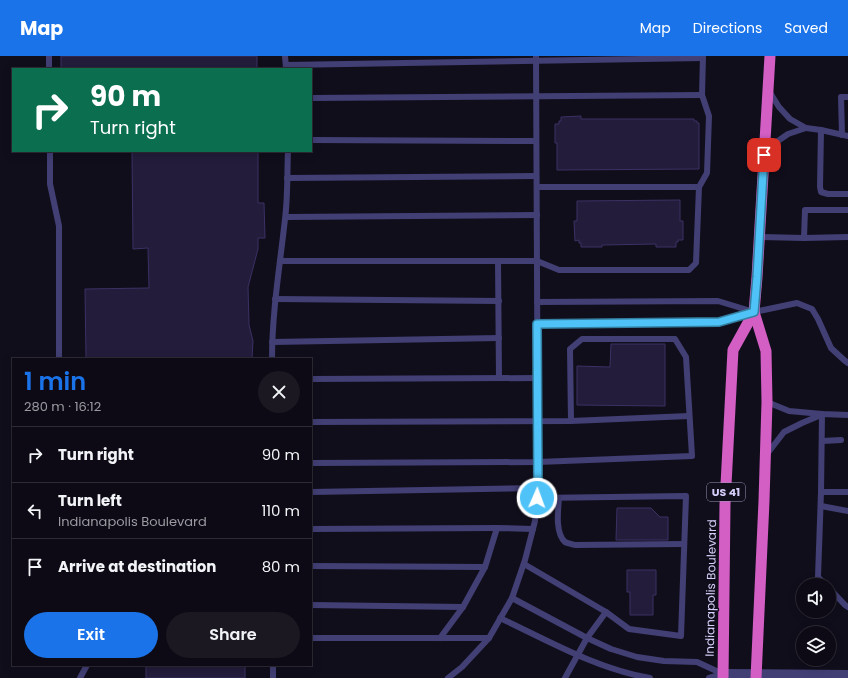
<!DOCTYPE html>
<meta charset="utf-8">
<style>
:root{--surface:#0d0a15;--page:#1b1822;--text:#f1f3f6;--muted:#9a9aa0;--line:#2d2b34;--accent:#1a73e8}
body{margin:0;font-family:Poppins,sans-serif;background:var(--page);color:var(--text);height:100vh;display:flex;flex-direction:column;font-size:15px;white-space:nowrap}
*{box-sizing:border-box;margin:0}
p{font-size:13px;color:var(--muted)}
.icon{flex:none;width:22px;height:22px;fill:none;stroke:currentColor;stroke-width:2;stroke-linecap:round;stroke-linejoin:round}
.map{position:relative;flex:1;overflow:hidden}
.drawer{position:absolute;left:12px;top:302px;width:300px;height:308px;display:flex;flex-direction:column;background:var(--surface);border-radius:0px;box-shadow:0 2px 10px #0003,0 0 0 1px var(--line)}
.drawer>*{flex:none}
.banner{position:absolute;left:12px;top:12px;width:300px;height:84px;border-radius:0px;box-shadow:0 2px 10px #0003,0 0 0 1px var(--line);background:#0b6e4f;color:#fff;overflow:hidden}
.controls{position:absolute;left:796px;top:522px;display:grid;gap:8px}
.controls a{display:grid;place-items:center;width:40px;height:40px;border-radius:50%;background:var(--surface);box-shadow:0 2px 10px #0003,0 0 0 1px var(--line);font-size:20px}
.pin{position:absolute;display:grid;place-items:center;width:34px;height:34px;color:#fff;margin:-17px;border-radius:8px;box-shadow:0 2px 6px #0006}
.me{position:absolute;width:44px;margin:-22px;rotate:2deg;stroke-linejoin:round;filter:drop-shadow(0 0 3px #0008)}
.turn{display:flex;align-items:center;gap:14px;height:84px;padding:0 12px;font-size:18px}
.turn .icon{width:52px;height:52px;stroke-width:2.5}
.turn b{display:block;font-size:28px;line-height:34px}
.round{display:grid;place-items:center;flex:none;width:42px;height:42px;border-radius:21px;background:var(--page)}
.overview{display:flex;align-items:center;justify-content:space-between;height:68px;padding:0 12px}
h1{font-size:24px;font-weight:600;line-height:30px;color:var(--accent)}
.primary-button{display:flex;gap:8px;margin-top:auto;padding:8px 12px}
.primary-button a{flex:1;height:46px;border-radius:24px;background:var(--accent);color:#fff;font-size:16px;font-weight:600;line-height:46px;text-align:center}
.primary-button a+a{background:var(--page);color:var(--text)}
ul{padding:0;list-style:none}
li{display:flex;align-items:center;gap:12px;height:56px;padding:0 12px;border-top:1px solid var(--line)}
li div{flex:1}
li b{display:block;font-size:15px}
li em{font-style:normal}
header{display:flex;align-items:center;gap:24px;box-sizing:border-box;height:56px;padding:0 20px;background:var(--accent);color:#fff}
header strong{font-size:19px}
nav{display:flex;gap:22px;margin-inline-start:auto;font-size:14px}
.map>svg:first-child{display:block}
</style>
<header>
<strong>Map</strong>
<nav><a>Map</a><a>Directions</a><a>Saved</a></nav>
</header>
<div class="map">
<svg width="848" height="622" viewBox="0 0 848 622">
<rect width="100%" height="100%" fill="#110e1c"/>
<!-- building -->
<g fill="#231c3b" stroke="#3c3164">
<rect x="61" y="0" width="196" height="13"/>
<polygon points="581,60 581,63 694,63 694,65 697,65 697,67 699,67 699,113 557,114 557,87 555,87 555,68 559,68 559,65 561,65 561,61"/>
<polygon points="132,95 258,95 258,147 264,147 265,182 258,182 258,193 248,231 249,269 253,285 252,303 86,303 85,233 149,232 148,192 133,193"/>
<polygon points="680,144 680,165 683,165 683,184 678,184 678,186 676,186 676,191 656,191 656,188 602,189 602,191 581,191 581,187 579,187 579,184 575,185 574,165 577,165 577,145"/>
<polygon points="611,288 665,288 665,350 577,349 577,310 610,311"/>
<polygon points="617,452 651,452 660,461 668,461 668,484 616,484"/>
<polygon points="627,514 656,514 656,539 653,539 653,559 630,559 630,536 627,536"/>
<rect x="146" y="609" width="99" height="13"/>
</g>
<g fill="none" stroke-linecap="round" stroke-linejoin="round">
<!-- service -->
<g stroke="#423f75" stroke-width="6">
<polyline points="49,0 49,13"/>
<polyline points="285,0 286,12"/>
<polyline points="286,9 703,2"/>
<polyline points="769,35 779,51 790,63 806,72 821,74 848,80"/>
<polyline points="311,42 702,39"/>
<polyline points="821,74 820,131 821,136 828,138 848,138"/>
<polyline points="842,79 841,41 848,41"/>
<polyline points="311,84 536,85"/>
<polyline points="50,95 50,128 59,170 59,303"/>
<polyline points="766,97 775,87 788,78 806,72"/>
<polyline points="287,122 536,120"/>
<polyline points="537,131 699,131"/>
<polyline points="286,161 537,159"/>
<polyline points="759,181 804,182 805,154 848,154"/>
<polyline points="804,182 848,181"/>
<polyline points="280,205 537,205 559,214 689,214 696,207 699,131 707,117 709,60 702,39 703,0"/>
<polyline points="498,205 499,322"/>
<polyline points="275,243 499,245"/>
<polyline points="537,246 718,245 754,256"/>
<polyline points="537,268 719,266 754,256 797,247 812,253 818,263 831,292 844,304 848,307"/>
<polyline points="272,286 499,282"/>
<path d="M272 303C272 256 280 209 285 163 288 140 287 117 288 95"/>
<polyline points="311,323 538,322"/>
<polyline points="767,346 789,355 822,358 848,359"/>
<polyline points="822,358 821,436 818,521 826,529"/>
<polyline points="571,365 689,360"/>
<polyline points="311,366 571,365 570,293 582,283 675,283 686,301 692,400 538,406 311,407"/>
<polyline points="822,385 841,384"/>
<polyline points="767,398 784,376 802,367 821,359"/>
<polyline points="311,436 538,432"/>
<polyline points="821,436 848,436"/>
<path d="M559 442C558 454 555 477 565 486 567 487 572 488 575 489L684 488"/>
<polyline points="821,450 848,455"/>
<polyline points="311,473 497,472"/>
<polyline points="524,508 606,556 629,573 681,580 686,440 537,442"/>
<polyline points="311,510 485,511"/>
<polyline points="829,532 845,549 848,551"/>
<polyline points="512,542 587,582 611,593 637,601 664,605 697,606 723,618"/>
<polyline points="311,549 463,551"/>
<path d="M500 562C549 585 597 613 650 622"/>
<polyline points="311,582 489,582"/>
<polyline points="440,582 463,551 485,511 497,472 533,473"/>
<polyline points="273,609 273,622"/>
<polyline points="80,622 87,609"/>
<polyline points="448,622 462,611 489,582 512,542 525,504 535,465 538,432 536,0"/>
<polyline points="565,622 587,582 606,556"/>
<polyline points="709,622 723,618"/>
</g>
<!-- tertiary -->
<polyline stroke="#423f75" stroke-width="10" points="723,618 848,619"/>
<!-- trunk -->
<g stroke="#d35ec4" stroke-width="11">
<polyline points="723,622 725,448 733,294 754,256"/>
<polyline points="756,622 764,445 767,346 766,295 754,256 757,221 770,0"/>
</g>
</g>
<g fill="none" stroke-linecap="round" stroke-linejoin="round">
<!-- route casing -->
<g stroke="#337fa1" stroke-width="10">
<polyline id="route" points="537,442 538,432 537,268 719,266 754,256 757,221 764,99"/>
</g>
<!-- route -->
<use href="#route" stroke="#4fc3f7" stroke-width="7"/>
</g>
<g text-anchor="middle" stroke-width="3" stroke-linejoin="round" paint-order="stroke">
<!-- shield labels -->
<rect fill="#110e1c" stroke="#9a95b7" stroke-width="1" x="707" y="427" width="38" height="18" rx="3"/>
<g font-size="11" font-weight="bold" fill="#d5cff9">
<text x="726" y="440">US 41</text>
</g>
<!-- street labels -->
<g font-size="12" fill="#d5cff9" stroke="#110e1c">
<text transform="translate(711 532) rotate(-89)" y="4">Indianapolis Boulevard</text>
</g>
</g>
</svg>
<div class="controls">
<a><svg class="icon" aria-label="sound" viewBox="0 0 24 24"><path d="M4 9h4l5-4v14l-5-4H4zM17 9q2 3 0 6"/></svg></a>
<a><svg class="icon" aria-label="layers" viewBox="0 0 24 24"><path d="M12 4l9 5-9 5-9-5zM3 14l9 5 9-5"/></svg></a>
</div>
<div class="pin" style="left:764px;top:99px;background:#d93025"><svg class="icon" aria-label="arrive" viewBox="0 0 24 24"><path d="M6 21V4h12l-3 4 3 4H6"/></svg></div>
<svg class="me" style="left:537px;top:442px" viewBox="-20 -20 40 40"><circle r="17" fill="#4fc3f7" stroke="#fff" stroke-width="3"/><path d="M0-11L8 9 0 5-8 9z" fill="#fff"/></svg>
<div class="banner">
<div class="turn"><svg class="icon" aria-label="right" viewBox="0 0 24 24"><path d="M7 20v-9h11M14 6l5 5-5 5"/></svg><div><b>90 m</b>Turn right</div></div>
</div>
<section class="drawer">
<div class="overview"><div><h1>1 min</h1><p>280 m · 16:12</p></div><a class="round"><svg class="icon" aria-label="close" viewBox="0 0 24 24"><path d="M6 6l12 12M18 6L6 18"/></svg></a></div>
<ul>
<li><svg class="icon" aria-label="right" viewBox="0 0 24 24"><path d="M7 20v-9h11M14 6l5 5-5 5"/></svg><div><b>Turn right</b></div><em>90 m</em></li>
<li><svg class="icon" aria-label="left" viewBox="0 0 24 24"><path d="M17 20v-9H6M10 6l-5 5 5 5"/></svg><div><b>Turn left</b><p>Indianapolis Boulevard</p></div><em>110 m</em></li>
<li><svg class="icon" aria-label="arrive" viewBox="0 0 24 24"><path d="M6 21V4h12l-3 4 3 4H6"/></svg><div><b>Arrive at destination</b></div><em>80 m</em></li>
</ul>
<div class="primary-button"><a>Exit</a><a>Share</a></div>
</section>
</div>
